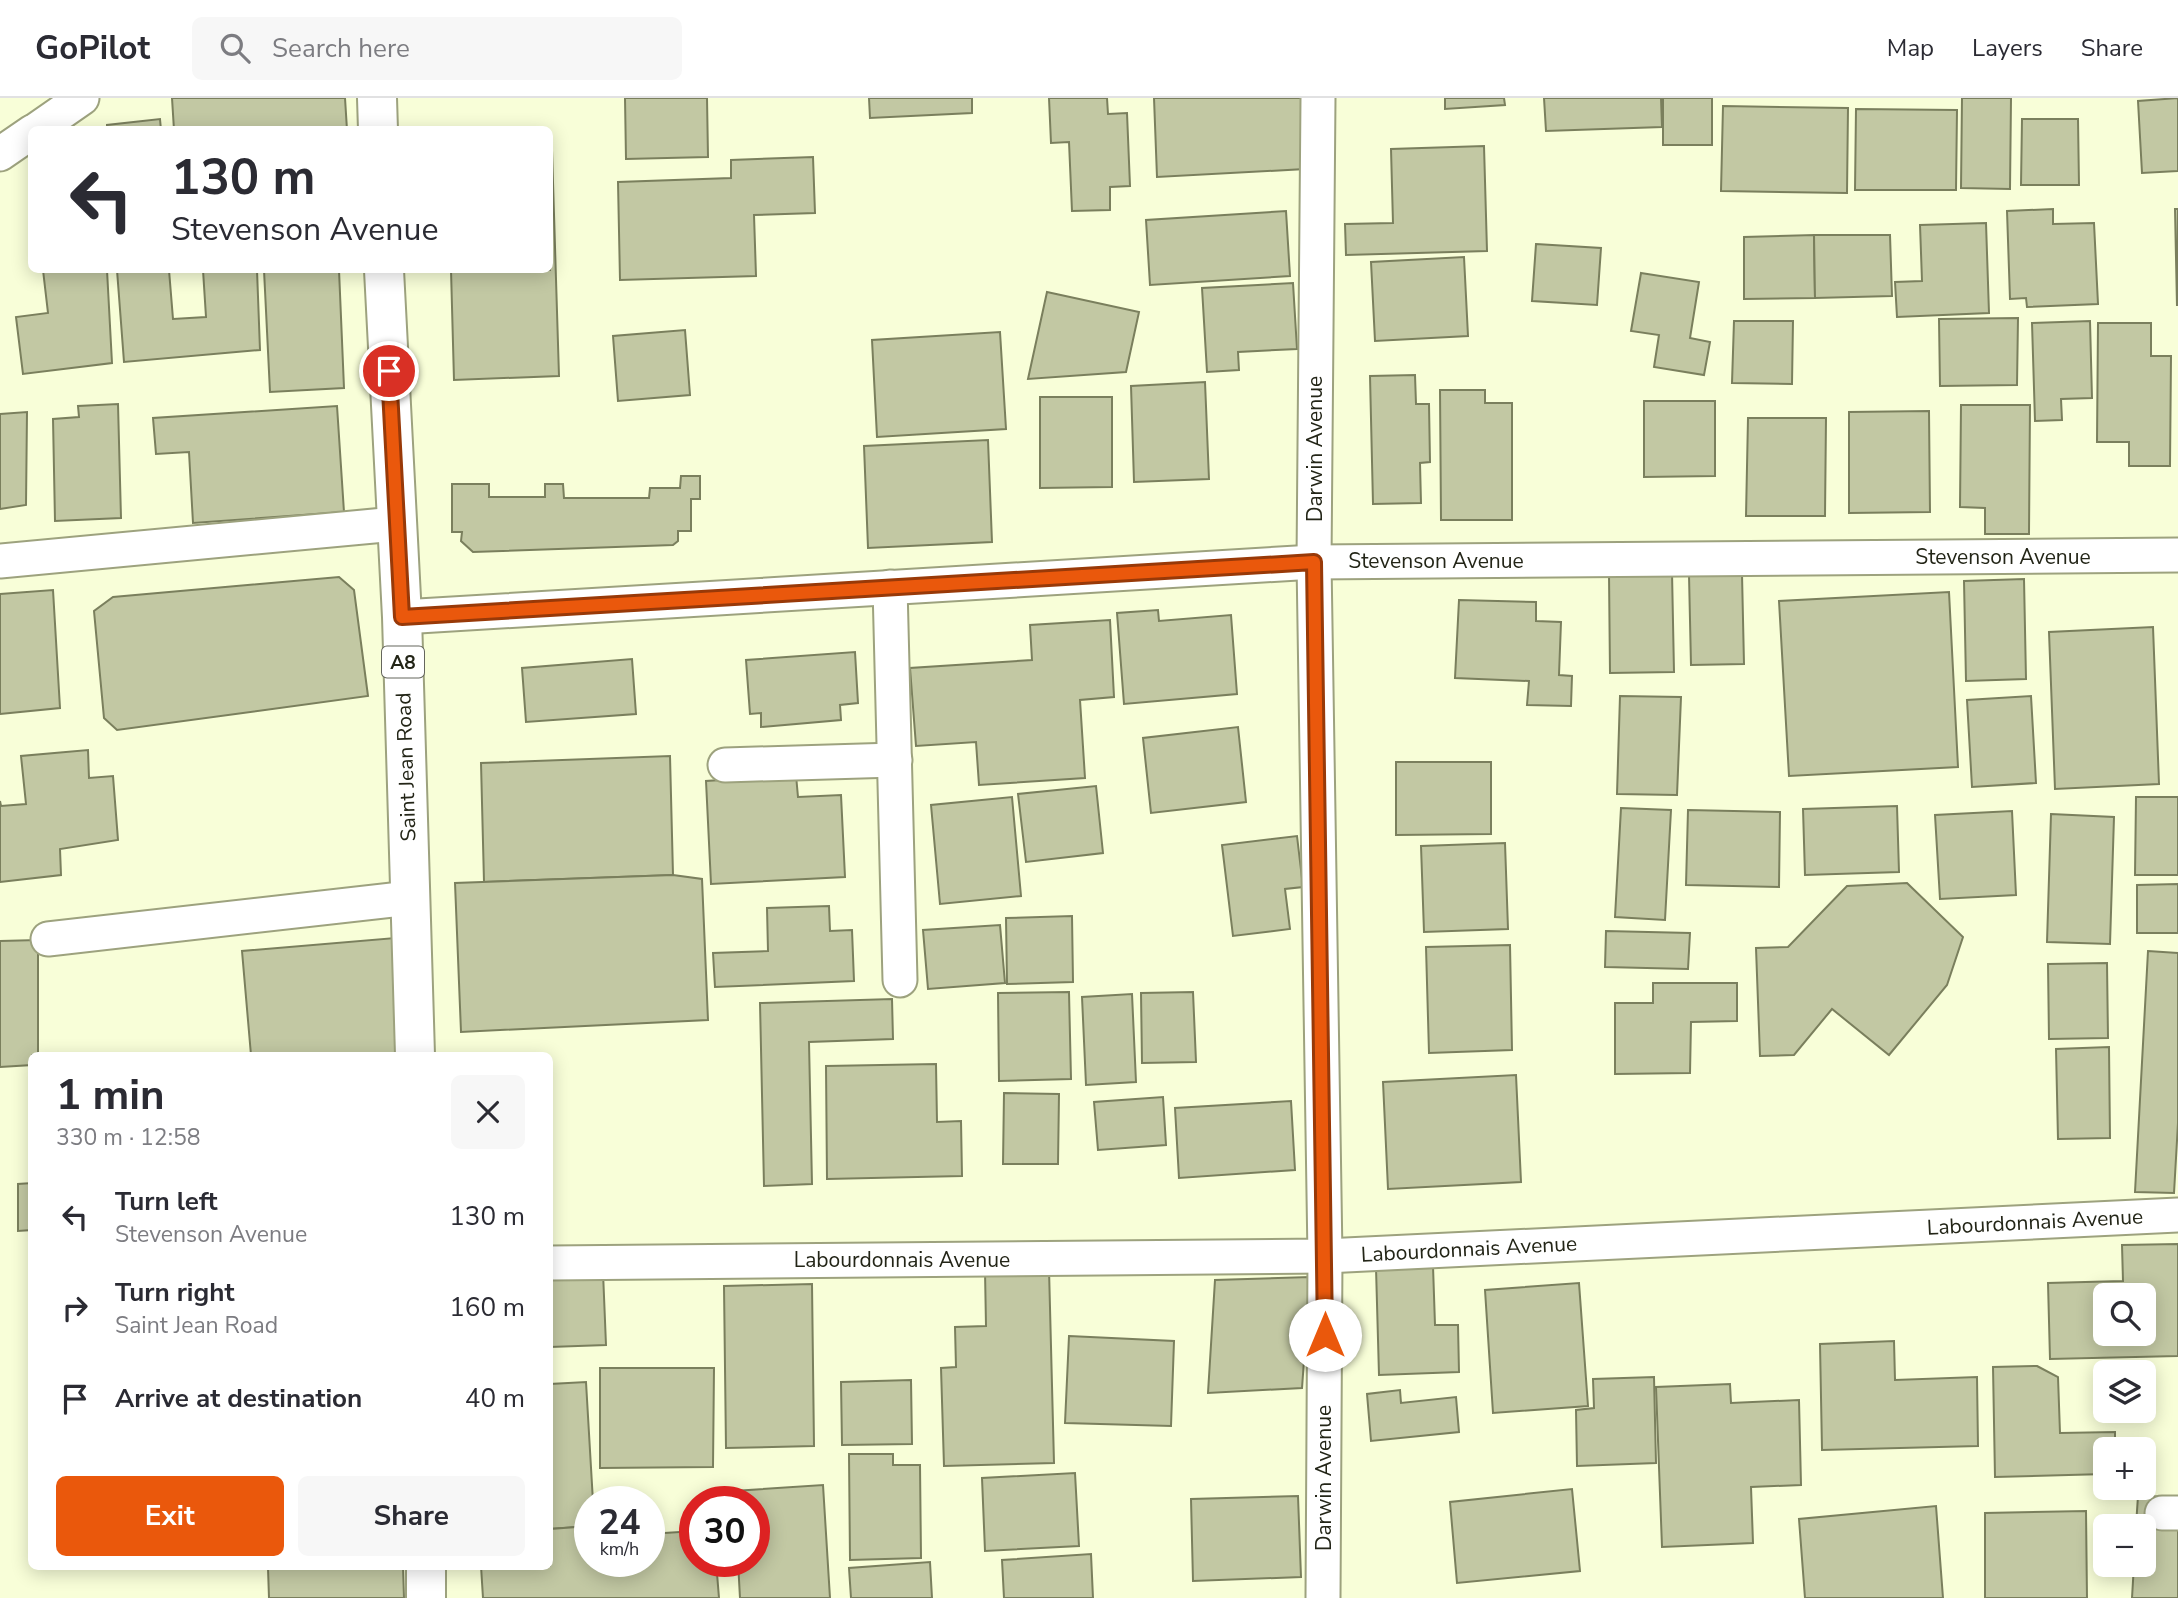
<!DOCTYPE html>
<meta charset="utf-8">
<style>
:root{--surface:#fff;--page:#f7f7f7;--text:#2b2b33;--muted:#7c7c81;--line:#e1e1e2;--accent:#ea580c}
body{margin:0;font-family:"Nunito Sans",sans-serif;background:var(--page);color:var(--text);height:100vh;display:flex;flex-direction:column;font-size:26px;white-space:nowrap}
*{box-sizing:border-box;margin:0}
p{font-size:23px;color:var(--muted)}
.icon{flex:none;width:38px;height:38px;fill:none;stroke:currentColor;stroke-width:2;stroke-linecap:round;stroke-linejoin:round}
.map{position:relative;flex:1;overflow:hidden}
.drawer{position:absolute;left:28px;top:954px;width:525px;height:518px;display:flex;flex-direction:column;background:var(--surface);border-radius:10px;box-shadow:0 4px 18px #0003}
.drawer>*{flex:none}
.banner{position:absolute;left:28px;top:28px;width:525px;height:147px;border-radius:10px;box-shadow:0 4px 18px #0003;background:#fff;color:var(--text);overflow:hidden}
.controls{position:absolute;left:2093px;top:1185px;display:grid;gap:14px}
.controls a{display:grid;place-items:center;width:63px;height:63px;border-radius:10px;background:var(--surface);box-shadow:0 4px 18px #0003;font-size:35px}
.speed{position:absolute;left:574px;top:1388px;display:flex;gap:14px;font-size:35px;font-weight:700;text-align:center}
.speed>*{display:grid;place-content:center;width:91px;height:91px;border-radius:50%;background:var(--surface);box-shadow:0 4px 18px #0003;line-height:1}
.speed small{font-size:18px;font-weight:400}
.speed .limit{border:10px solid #d22;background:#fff;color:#111}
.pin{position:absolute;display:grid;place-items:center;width:60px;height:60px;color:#fff;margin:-30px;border:4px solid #fff;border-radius:50%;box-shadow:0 2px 7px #0007}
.me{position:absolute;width:77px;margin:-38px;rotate:0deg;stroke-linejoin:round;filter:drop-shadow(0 0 5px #0008)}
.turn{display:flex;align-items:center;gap:24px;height:147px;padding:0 28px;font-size:32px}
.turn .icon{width:91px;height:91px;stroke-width:2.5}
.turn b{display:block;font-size:49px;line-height:60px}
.round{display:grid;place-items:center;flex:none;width:74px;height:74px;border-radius:10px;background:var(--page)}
.head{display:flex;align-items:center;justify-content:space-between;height:119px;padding:0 28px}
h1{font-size:42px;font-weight:700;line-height:52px}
.primary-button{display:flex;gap:14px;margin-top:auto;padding:14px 28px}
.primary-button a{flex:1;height:80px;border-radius:10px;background:var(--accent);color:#fff;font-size:28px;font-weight:700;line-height:80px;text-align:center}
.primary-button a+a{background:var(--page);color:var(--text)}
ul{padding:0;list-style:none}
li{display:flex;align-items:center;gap:21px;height:91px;padding:0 28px}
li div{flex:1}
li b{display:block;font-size:26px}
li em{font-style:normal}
header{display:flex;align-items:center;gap:42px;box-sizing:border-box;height:98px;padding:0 35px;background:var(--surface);border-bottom:2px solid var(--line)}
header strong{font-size:33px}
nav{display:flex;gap:38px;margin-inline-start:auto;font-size:24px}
.search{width:490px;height:63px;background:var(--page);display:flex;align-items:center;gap:18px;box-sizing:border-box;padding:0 24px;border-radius:10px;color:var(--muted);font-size:26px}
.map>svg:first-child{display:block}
</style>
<header>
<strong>GoPilot</strong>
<div class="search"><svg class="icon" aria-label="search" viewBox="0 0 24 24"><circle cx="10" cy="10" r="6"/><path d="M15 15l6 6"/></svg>Search here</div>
<nav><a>Map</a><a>Layers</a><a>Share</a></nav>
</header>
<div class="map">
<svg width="2178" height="1500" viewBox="0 0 2178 1500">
<rect width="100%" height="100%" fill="#f8fed8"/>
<!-- building -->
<g fill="#c2c8a3" stroke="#7a7f5d" stroke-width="2" fill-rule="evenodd">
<polygon points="172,0 345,0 347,32 174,32"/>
<polygon points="625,0 707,0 708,59 626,61"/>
<polygon points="869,0 972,0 972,15 870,20"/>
<polygon points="1049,0 1107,0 1108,16 1127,15 1130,88 1110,89 1110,112 1072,113 1069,44 1051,45"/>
<polygon points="1154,0 1302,0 1305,71 1157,79"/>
<polygon points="1445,0 1504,0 1505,7 1445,11"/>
<polygon points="1544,0 1661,0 1662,29 1546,33"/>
<rect x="1663" y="0" width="49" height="47"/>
<polygon points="1962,0 2011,0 2010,91 1961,90"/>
<polygon points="2178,0 2178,73 2142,75 2138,3"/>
<polygon points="1723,8 1848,10 1847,95 1721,93"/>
<polygon points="1856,11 1957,12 1956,92 1855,92"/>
<polygon points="160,21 161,32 107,32 107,27"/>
<polygon points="2022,21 2078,21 2079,87 2021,87"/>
<polygon points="1484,48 1487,153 1346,157 1345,126 1393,125 1391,51"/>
<polygon points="552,52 559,278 454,282 451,172 550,172 550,53"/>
<polygon points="813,59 815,115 754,117 756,178 620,182 618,84 731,80 731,62"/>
<polygon points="2053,111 2053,126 2094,125 2098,206 2027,209 2026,200 2010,201 2007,113"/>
<polygon points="2175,111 2178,111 2177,208"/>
<polygon points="1286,113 1290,178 1150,187 1146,122"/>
<polygon points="1986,125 1989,215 1897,219 1895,184 1922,183 1920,127"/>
<polygon points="1814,137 1815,200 1744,201 1744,139"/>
<polygon points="1814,137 1890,137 1892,198 1815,200"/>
<polygon points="1536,146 1601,150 1597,207 1532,203"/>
<polygon points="1464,159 1468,238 1375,243 1371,164"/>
<polygon points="43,172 107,172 112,265 23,276 16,219 48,215"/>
<polygon points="117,172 169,172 173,221 206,219 203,172 257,172 260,252 124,264"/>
<polygon points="264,172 339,172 344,290 270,294"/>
<polygon points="1641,175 1699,184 1690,240 1710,244 1704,277 1654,269 1659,237 1631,233"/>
<polygon points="1293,185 1297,251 1238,254 1239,272 1207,274 1202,190"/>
<polygon points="1047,194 1139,214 1126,274 1028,281"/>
<polygon points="2018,220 2017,287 1940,288 1939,221"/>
<polygon points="1734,223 1793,223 1792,286 1732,285"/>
<polygon points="2090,223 2092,300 2061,301 2062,322 2035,323 2032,225"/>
<polygon points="2098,225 2151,225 2151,258 2171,258 2170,368 2129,368 2129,344 2097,344"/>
<polygon points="685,232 690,297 618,303 613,238"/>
<polygon points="1000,234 1006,331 877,339 872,242"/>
<polygon points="1415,277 1416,306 1429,306 1430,364 1420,365 1421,405 1373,406 1370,278"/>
<polygon points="1205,284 1209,381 1134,384 1131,288"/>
<polygon points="1440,292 1485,292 1485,305 1512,305 1512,422 1441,422"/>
<polygon points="1040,299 1112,299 1112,389 1040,390"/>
<polygon points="1644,303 1715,303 1715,378 1644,379"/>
<polygon points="118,306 121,420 55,423 53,321 79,319 78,308"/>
<polygon points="1961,307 2030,307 2029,436 1985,436 1985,410 1960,409"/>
<polygon points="337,308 344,414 193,425 189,354 156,356 153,320"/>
<polygon points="1929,313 1930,414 1849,415 1849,314"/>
<polygon points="27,314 26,407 0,411 0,316"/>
<polygon points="1748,320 1826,320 1825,418 1746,418"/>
<polygon points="988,342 992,444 868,450 864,348"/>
<polygon points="681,378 700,378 700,401 691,401 691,433 678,433 678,443 673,447 473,454 461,443 462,434 452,434 452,386 489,386 489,399 545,399 545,386 563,386 564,400 649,400 650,390 680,390"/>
<polygon points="1672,474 1674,574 1610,575 1609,476"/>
<polygon points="1742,476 1744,566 1691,567 1689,477"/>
<polygon points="339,479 354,492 368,598 117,632 104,620 94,513 113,499"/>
<polygon points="2024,481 2026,581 1966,583 1964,483"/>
<polygon points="53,492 60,610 0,616 0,496"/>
<polygon points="1949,494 1958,669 1789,678 1779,503"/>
<polygon points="1459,502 1536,504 1536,523 1561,524 1559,577 1572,578 1571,608 1527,607 1529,583 1455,580"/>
<polygon points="1158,512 1159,523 1231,517 1237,596 1124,606 1117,515"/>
<polygon points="1110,522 1114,599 1080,602 1085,680 979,687 976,644 916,648 910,570 1032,562 1030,527"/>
<polygon points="2153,529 2159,686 2055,691 2049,534"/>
<polygon points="855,554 858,605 840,607 841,622 761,629 761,615 750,616 746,562"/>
<polygon points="632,561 636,616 526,624 522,570"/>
<polygon points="1620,598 1681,599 1677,697 1617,696"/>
<polygon points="2031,598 2036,685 1972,689 1967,602"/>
<polygon points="1238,629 1246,704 1151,715 1143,640"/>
<polygon points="88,652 89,680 113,678 118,742 60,751 61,777 0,784 0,703 1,708 26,706 21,658"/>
<polygon points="670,658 673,777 484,784 481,665"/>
<polygon points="1396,664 1491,664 1491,736 1396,737"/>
<polygon points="796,677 798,699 841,697 845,779 711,786 706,683"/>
<polygon points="1096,688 1103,755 1026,764 1018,696"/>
<polygon points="1012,699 1021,798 940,806 931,707"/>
<polygon points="2136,699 2178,699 2178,777 2135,777"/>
<polygon points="1897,708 1899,774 1805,777 1803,711"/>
<polygon points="1621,710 1671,712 1665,822 1615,819"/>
<polygon points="1688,712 1780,714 1779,789 1686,787"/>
<polygon points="2012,713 2016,797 1940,801 1935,717"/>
<polygon points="2051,716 2114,719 2110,846 2047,844"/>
<polygon points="1297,738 1303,789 1285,791 1290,831 1233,838 1222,747"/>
<polygon points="1505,745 1508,831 1424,834 1421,748"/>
<polygon points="673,777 702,781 708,922 461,934 455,785"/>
<polygon points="1907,785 1963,839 1947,887 1889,957 1832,911 1794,957 1760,958 1756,850 1788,849 1847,788"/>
<polygon points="2178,786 2178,835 2137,835 2137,787"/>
<polygon points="829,808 830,833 852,832 854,883 715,889 713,855 768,853 767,810"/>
<polygon points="1072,818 1073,884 1007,886 1006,820"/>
<polygon points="1000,827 1005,885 928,891 923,832"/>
<polygon points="1606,833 1690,835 1688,871 1605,869"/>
<polygon points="395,840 404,957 251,957 242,853"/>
<polygon points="38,842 38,957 32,957 32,967 0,969 0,843"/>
<polygon points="1510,847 1512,952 1429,955 1426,849"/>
<polygon points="2148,853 2178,855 2178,1025 2174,1095 2135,1094"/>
<polygon points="2107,865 2108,940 2049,941 2048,866"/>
<polygon points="1653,885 1737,885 1737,923 1691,924 1690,975 1615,976 1615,905 1653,905"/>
<polygon points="1069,894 1071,981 999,983 998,895"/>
<polygon points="1193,894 1196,964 1142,965 1141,895"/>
<polygon points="1132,896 1136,984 1086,987 1082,899"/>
<polygon points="892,901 893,941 809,944 812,1086 764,1088 760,905"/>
<polygon points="2109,949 2110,1040 2058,1041 2056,951"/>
<polygon points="936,966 937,1024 961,1023 962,1078 827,1081 826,968"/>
<polygon points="1516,977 1521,1084 1388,1091 1383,984"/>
<polygon points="1004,995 1059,996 1058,1066 1003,1066"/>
<polygon points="1163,999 1166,1047 1098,1052 1094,1004"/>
<polygon points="1291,1003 1295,1072 1179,1080 1175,1010"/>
<polygon points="32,1085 32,1132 18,1133 18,1086"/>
<path d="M2178 1146V1258L2050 1261 2048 1185 2123 1183 2122 1147ZM2105 1197H2144V1236H2105Z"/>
<polygon points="1433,1168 1435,1227 1458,1227 1459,1274 1379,1277 1376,1170"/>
<polygon points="1049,1171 1054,1365 944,1368 941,1270 956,1269 955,1229 986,1228 985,1173"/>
<polygon points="603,1174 606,1247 550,1249 550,1176"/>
<polygon points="1310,1179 1302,1290 1208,1295 1215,1182"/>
<polygon points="1579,1185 1588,1308 1493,1315 1485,1192"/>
<polygon points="812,1186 814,1348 726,1350 724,1188"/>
<polygon points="1069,1238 1174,1243 1171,1328 1065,1325"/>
<polygon points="1894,1243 1895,1282 1977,1279 1978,1348 1822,1352 1820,1246"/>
<polygon points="2037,1268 2058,1279 2060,1335 2115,1334 2115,1351 2105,1351 2105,1376 1995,1379 1993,1269"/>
<polygon points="600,1270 714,1270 713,1369 600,1370"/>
<polygon points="1654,1279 1656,1365 1577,1368 1576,1312 1594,1310 1593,1281"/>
<polygon points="911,1282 912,1346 842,1347 841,1284"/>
<polygon points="586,1284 593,1404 590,1404 590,1428 550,1431 550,1286"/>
<polygon points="1730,1286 1731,1305 1799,1302 1801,1387 1751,1389 1753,1445 1662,1449 1656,1289"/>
<polygon points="1400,1292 1401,1305 1456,1299 1459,1334 1371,1343 1367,1296"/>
<polygon points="849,1356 893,1356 893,1367 920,1367 921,1460 850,1462"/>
<polygon points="1075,1375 1079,1448 985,1453 982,1380"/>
<polygon points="823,1387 830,1500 740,1500 738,1463 754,1463 754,1404 735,1404 734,1393"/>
<polygon points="1572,1391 1580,1473 1457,1485 1450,1404"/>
<polygon points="1298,1398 1301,1479 1193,1483 1191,1401"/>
<polygon points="2138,1398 2178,1399 2178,1500 2132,1500 2134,1466 2144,1466 2144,1428 2136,1428"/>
<polygon points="1936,1408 1943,1500 1805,1500 1799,1421"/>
<polygon points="2086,1413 2087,1500 1985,1500 1985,1415"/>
<polygon points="590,1428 590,1463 649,1463 649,1436 695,1433 695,1463 716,1463 719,1500 483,1500 481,1468 550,1468 550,1431"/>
<polygon points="1091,1456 1093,1500 1004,1500 1002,1462"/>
<polygon points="930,1464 932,1500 851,1500 849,1470"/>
<polygon points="403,1468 404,1500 269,1500 268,1470"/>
</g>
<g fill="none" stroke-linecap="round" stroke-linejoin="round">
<!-- minor casing -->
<g stroke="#9da27e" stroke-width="37">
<g id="minor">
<polyline points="1318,0 1314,464 1325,1158 1323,1500"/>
<polyline points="36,32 82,0"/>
<polyline points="0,56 32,34"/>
<polyline points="0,463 395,426"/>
<polyline points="890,489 900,882"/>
<polyline points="402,519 1314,464 2178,457"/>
<polyline points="725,667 895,662"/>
<polyline points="48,841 410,800"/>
<polyline points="550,1165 1325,1158 2178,1117"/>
<polyline points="2162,1415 2178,1415"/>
</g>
</g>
<!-- primary casing -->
<g stroke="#9da27e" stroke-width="42">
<g id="primary">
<polyline points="377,0 378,32"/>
<polyline points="384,172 402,519 415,957"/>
<polyline points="426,1468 426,1500"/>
</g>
</g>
<!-- minor -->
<use href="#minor" stroke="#fff" stroke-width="33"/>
<!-- primary -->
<use href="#primary" stroke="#fff" stroke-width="38"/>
</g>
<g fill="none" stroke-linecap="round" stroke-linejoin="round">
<!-- route casing -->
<g stroke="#983908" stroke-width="18">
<polyline id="route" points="389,273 402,519 1314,464 1325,1237"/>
</g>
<!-- route -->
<use href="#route" stroke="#ea580c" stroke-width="12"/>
</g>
<g text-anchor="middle" stroke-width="7" stroke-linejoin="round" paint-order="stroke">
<!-- shield labels -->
<rect fill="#fff" stroke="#65665d" stroke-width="2" x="382" y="548.5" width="42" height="31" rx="5"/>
<g font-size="19" font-weight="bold" fill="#232517">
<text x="403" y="571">A8</text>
</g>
<!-- street labels -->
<g font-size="21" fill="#232517" stroke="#fff">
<text transform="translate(1315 351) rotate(-90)" y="7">Darwin Avenue</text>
<text x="2003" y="466">Stevenson Avenue</text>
<text x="1436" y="470">Stevenson Avenue</text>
<text transform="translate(406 669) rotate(-92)" y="7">Saint Jean Road</text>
<text transform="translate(2035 1124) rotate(-3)" y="7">Labourdonnais Avenue</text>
<text transform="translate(1469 1151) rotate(-3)" y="7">Labourdonnais Avenue</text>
<text x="902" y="1169">Labourdonnais Avenue</text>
<text transform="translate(1324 1380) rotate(-90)" y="7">Darwin Avenue</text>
</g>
</g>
</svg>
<div class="controls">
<a><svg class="icon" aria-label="search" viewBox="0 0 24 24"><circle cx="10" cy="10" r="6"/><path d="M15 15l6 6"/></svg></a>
<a><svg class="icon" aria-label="layers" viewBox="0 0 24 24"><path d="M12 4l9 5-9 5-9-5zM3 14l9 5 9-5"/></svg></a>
<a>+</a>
<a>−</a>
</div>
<div class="speed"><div>24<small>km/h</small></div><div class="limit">30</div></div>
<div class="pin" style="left:389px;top:273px;background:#d93025"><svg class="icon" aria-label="arrive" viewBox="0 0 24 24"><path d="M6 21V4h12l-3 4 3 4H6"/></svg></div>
<svg class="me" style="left:1325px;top:1237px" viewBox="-20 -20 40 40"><circle r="19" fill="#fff"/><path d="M0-13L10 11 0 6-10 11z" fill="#ea580c"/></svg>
<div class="banner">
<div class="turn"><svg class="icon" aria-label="left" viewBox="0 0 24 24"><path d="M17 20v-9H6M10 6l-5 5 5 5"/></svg><div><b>130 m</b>Stevenson Avenue</div></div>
</div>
<section class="drawer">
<div class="head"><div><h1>1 min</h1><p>330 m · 12:58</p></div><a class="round"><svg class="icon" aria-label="close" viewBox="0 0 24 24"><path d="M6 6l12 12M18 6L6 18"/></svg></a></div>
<ul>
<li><svg class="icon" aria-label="left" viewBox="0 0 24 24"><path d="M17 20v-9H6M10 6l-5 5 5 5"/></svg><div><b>Turn left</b><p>Stevenson Avenue</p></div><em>130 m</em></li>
<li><svg class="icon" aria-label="right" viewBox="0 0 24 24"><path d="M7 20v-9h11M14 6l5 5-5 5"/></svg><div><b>Turn right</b><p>Saint Jean Road</p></div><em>160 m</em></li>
<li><svg class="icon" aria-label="arrive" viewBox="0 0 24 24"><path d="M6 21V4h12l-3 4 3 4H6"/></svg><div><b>Arrive at destination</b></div><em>40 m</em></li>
</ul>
<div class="primary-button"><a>Exit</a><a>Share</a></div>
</section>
</div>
